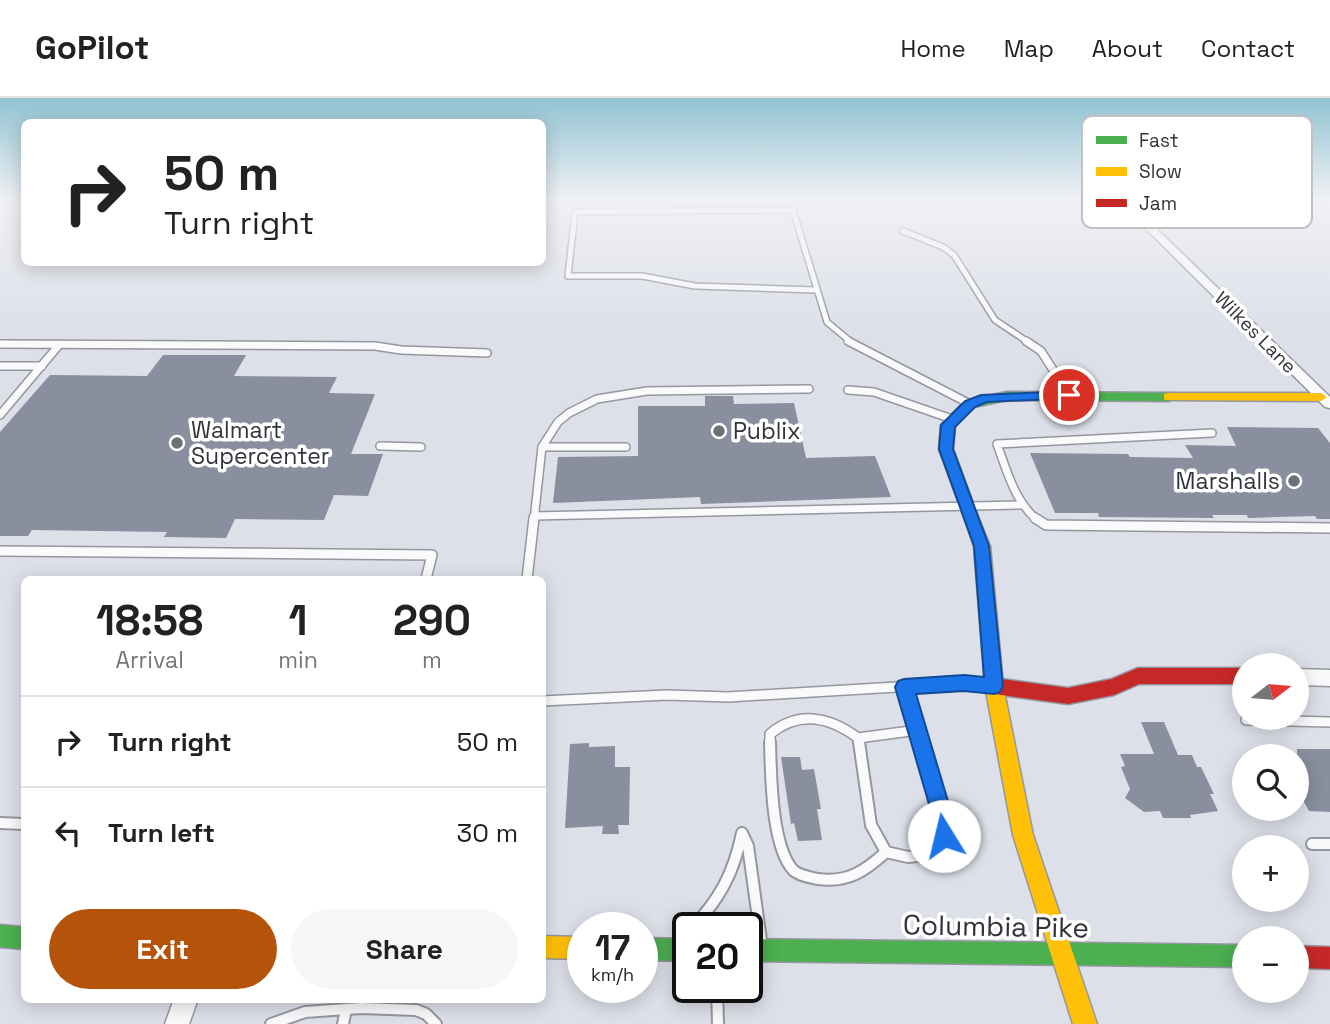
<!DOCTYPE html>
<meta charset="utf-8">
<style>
:root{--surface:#fff;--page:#f6f6f6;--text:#222;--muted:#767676;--line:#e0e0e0;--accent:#b45309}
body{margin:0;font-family:"Space Grotesk",sans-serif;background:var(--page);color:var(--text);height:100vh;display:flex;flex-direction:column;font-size:26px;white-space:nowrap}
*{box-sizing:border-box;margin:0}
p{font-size:23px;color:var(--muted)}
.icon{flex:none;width:38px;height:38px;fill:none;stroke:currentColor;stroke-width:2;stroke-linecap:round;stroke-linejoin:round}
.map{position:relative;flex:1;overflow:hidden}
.details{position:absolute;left:21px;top:478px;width:525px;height:427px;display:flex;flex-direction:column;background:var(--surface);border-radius:10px;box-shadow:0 4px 18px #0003}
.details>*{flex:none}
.banner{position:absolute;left:21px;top:21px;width:525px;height:147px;border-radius:10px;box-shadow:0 4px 18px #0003;background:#fff;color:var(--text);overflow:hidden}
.needle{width:46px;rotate:74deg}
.buttons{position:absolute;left:1232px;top:555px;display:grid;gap:14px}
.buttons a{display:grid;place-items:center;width:77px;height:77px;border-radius:50%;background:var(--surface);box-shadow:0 4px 18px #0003;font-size:35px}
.speed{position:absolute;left:567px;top:814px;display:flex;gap:14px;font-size:35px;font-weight:700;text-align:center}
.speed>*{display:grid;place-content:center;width:91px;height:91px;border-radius:50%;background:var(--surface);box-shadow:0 4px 18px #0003;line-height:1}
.speed small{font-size:18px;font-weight:400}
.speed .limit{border:4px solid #111;border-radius:10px;background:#fff;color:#111}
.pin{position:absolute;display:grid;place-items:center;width:60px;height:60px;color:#fff;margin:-30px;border:4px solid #fff;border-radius:50%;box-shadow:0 2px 7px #0007}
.me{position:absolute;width:77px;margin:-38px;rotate:351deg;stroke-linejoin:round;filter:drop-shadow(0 0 5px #0008)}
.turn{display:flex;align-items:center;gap:24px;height:147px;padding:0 28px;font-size:32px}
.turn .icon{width:91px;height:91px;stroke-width:2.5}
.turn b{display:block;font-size:49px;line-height:60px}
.eta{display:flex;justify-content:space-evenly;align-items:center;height:119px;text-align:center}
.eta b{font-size:42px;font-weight:800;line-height:49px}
.primary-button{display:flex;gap:14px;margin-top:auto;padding:14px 28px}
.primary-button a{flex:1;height:80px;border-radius:42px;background:var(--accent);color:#fff;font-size:28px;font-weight:800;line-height:80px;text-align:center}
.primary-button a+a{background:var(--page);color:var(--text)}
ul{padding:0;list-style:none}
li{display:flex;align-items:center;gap:21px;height:91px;padding:0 28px;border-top:2px solid var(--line)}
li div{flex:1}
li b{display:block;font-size:26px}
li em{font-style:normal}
header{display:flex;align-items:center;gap:42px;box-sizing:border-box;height:98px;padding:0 35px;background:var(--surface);border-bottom:2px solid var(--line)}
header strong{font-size:33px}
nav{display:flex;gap:38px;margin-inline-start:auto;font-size:24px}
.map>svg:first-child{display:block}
</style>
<header>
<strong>GoPilot</strong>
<nav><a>Home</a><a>Map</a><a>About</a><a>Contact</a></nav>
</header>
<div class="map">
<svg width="1330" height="926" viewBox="0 0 1330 926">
<rect width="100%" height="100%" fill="#dde0e9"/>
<!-- building -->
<g fill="#898f9e">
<polygon points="163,257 246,257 234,278 337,279 329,295 375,296 351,356 383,356 368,398 334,397 324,422 235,421 226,440 164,439 167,434 32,432 28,438 0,438 0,334 50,277 147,278"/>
<polygon points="705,298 733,298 734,306 794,305 806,360 875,358 891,399 701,406 700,399 553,405 558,359 638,358 638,308 705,308"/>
<polygon points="1227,329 1318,330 1330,345 1330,421 1317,421 1315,418 1248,420 1247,417 1212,417 1214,420 1099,419 1098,415 1055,415 1030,355 1128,356 1130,359 1193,360 1185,347 1236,348"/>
<polygon points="1141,624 1164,624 1178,657 1192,657 1197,669 1201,669 1214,696 1210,696 1218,713 1190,717 1191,720 1163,720 1160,713 1144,714 1125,700 1130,691 1121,669 1125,668 1120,656 1154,656"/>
<polygon points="589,645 589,649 615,648 615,669 630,669 629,727 618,727 619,736 602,736 603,728 565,730 570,646"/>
<polygon points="1297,651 1330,651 1330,714 1309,713 1297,691"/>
<polygon points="781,659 800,659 802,672 814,671 821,711 817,711 822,742 798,743 794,725 791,726"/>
</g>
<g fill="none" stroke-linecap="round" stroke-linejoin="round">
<!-- lane-far3 casing -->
<g stroke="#95979e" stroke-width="8">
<g id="lane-far3">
<polyline points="903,133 943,149 954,157 995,222 1028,244"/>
<polyline points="815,192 695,188 642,178 568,178 575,114 793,112 827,224 851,244"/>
</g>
</g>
<!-- lane-far2 casing -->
<g stroke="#95979e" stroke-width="10">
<g id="lane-far2">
<polyline points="848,243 970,306"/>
<polyline points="1026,243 1041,253 1069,297"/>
<polyline points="0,246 375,248 401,252 487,255"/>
<polyline points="0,268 42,268"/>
<polyline points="848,292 874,294 952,321"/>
<polyline points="0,317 59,247"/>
<polyline points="380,348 421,349"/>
<polyline points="542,349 626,349"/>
<polyline points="534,418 1021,407"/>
<polyline points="534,422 542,349 558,324 569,315 597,301 647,293 809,291"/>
<path d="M1037 422C1014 402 1007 373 997 346L1212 335"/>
</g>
</g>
<!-- lane-far1 casing -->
<g stroke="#95979e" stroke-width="12">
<g id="lane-far1">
<polyline points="1035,420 1046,427 1330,430"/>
<polyline points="0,453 432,457 426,481"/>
<polyline points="527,481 534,420"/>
<polyline points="904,589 918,632"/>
<polyline points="542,603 667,597 728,599 964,585 990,588"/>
<polyline points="1246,622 1330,624"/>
<polyline points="918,632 922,645"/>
<path d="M770 645V636C799 612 830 619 858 640"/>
<polyline points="859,645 858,640 918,632"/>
</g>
</g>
<!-- lane casing -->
<g stroke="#95979e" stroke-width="14">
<g id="lane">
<path d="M770 644C771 676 771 747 793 772 799 778 810 779 818 781 848 785 865 773 886 754"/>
<polyline points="859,644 871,727 886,754 908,759 945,755 940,713 922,644"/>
<polyline points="0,725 24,726"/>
<polyline points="1312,746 1330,746"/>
<path d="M692 830C720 801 734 774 742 735L748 748 761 842"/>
<polyline points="717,889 718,926"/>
<polyline points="271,926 305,914 361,910 416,912 426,916 436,926"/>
<polyline points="343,926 346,911"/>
</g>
</g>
<!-- street casing -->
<g stroke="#95979e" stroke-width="3">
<g id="street">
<polygon points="1118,103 1128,103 1330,299 1330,310 1325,309"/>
<polygon points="1297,571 1330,572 1330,588 1297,587"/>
<polygon points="174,901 198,901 189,926 165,926"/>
</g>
</g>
<!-- fast casing -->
<g stroke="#95979e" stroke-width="3">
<g id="fast">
<polygon points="1007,294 1169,295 1175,299 1169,303 1007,302 974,309 955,328 953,351 978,419 971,425 964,419 939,351 941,327 965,303"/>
<polygon points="0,827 24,829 24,851 0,849"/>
<polygon points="642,840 688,841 688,863 642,862"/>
<polygon points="747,841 1244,847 1244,869 747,863"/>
</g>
</g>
<!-- slow casing -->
<g stroke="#95979e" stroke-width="3">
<g id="slow">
<polygon points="1169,295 1321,295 1327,299 1321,303 1164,302 1164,296"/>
<polygon points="971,413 978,419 990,448 1003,588 1033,737 1097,926 1073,926 1013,737 985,588 974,448 964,419"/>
<polygon points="542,838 583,839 583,861 542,860"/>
</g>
</g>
<!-- jam casing -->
<g stroke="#95979e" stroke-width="3">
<g id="jam">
<polygon points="1138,570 1244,570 1244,586 1139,586 1114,597 1068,606 994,596 988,594 985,588 988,582 994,580 1068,590 1112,581"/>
<polygon points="1297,848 1330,849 1330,871 1297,870"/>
</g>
</g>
<!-- lane-far3 -->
<use href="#lane-far3" stroke="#fafafc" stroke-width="5"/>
<!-- lane-far2 -->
<use href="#lane-far2" stroke="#fafafc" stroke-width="7"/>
<!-- lane-far1 -->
<use href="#lane-far1" stroke="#fafafc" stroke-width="9"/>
<!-- lane -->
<use href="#lane" stroke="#fafafc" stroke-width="10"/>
<!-- street -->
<use href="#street" fill="#fafafc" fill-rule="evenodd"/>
<!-- fast -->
<use href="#fast" fill="#4caf50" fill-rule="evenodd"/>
<!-- slow -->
<use href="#slow" fill="#ffc107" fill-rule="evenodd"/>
<!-- jam -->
<use href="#jam" fill="#c62828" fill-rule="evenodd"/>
</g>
<!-- sky -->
<linearGradient id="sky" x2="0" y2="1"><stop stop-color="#91c3d2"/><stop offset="0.44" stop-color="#f0f1f5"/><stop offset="1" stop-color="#f0f1f5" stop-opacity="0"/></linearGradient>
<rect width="1330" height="232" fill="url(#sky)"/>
<!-- route -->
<polygon fill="#1a73e8" stroke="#114b97" stroke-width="2" points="1069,293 1076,297 1074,300 987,304 975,309 955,329 953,351 989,448 1003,588 1000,594 994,596 964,593 916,596 953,720 955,738 951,745 944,748 937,745 933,720 895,589 898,583 904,581 964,577 984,579 974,448 939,351 941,327 965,303 981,297"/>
<!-- markers -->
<g fill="#6d7077" stroke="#fff" stroke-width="2.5">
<circle cx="719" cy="333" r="7"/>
<circle cx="177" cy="345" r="7"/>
<circle cx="1294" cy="383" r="7"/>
</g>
<g text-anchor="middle" stroke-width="7" stroke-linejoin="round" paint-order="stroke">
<!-- far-street labels -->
<g font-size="19" fill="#31343a" stroke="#fff">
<text transform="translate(1256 234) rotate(45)" y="7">Wilkes Lane</text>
</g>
<!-- poi labels -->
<g font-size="23" fill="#31343a" stroke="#fff" text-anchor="start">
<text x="191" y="340">Walmart<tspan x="191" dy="26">Supercenter</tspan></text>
<text x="733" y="341">Publix</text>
<text x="1280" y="391" text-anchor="end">Marshalls</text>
</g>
<!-- near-street labels -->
<g font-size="28" fill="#31343a" stroke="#fff">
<text transform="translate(996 828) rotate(1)" y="10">Columbia Pike</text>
</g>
</g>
<!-- legend -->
<rect x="1082" y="18" width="230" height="112" rx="10" fill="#fff" stroke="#c1c2c4" stroke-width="2"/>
<rect x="1096" y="38" width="31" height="8" fill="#4caf50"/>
<rect x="1096" y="69" width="31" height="9" fill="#ffc107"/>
<rect x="1096" y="101" width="31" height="8" fill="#c62828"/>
<g font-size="19" fill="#31343a">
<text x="1139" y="49">Fast</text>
<text x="1139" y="80">Slow</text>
<text x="1139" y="112">Jam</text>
</g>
</svg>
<div class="buttons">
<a><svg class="needle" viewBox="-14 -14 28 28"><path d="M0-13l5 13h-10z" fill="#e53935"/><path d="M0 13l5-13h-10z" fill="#767676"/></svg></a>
<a><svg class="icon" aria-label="search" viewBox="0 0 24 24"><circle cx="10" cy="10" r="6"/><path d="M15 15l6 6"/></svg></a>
<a>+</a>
<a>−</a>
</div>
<div class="speed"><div>17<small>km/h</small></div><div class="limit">20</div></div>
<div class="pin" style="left:1069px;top:297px;background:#d93025"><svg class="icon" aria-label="arrive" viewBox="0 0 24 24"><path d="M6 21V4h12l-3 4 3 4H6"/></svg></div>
<svg class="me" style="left:944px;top:738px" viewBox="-20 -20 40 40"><circle r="19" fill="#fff"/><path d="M0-13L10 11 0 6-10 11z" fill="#1a73e8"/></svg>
<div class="banner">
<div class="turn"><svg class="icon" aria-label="right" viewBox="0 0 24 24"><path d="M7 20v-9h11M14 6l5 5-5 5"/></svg><div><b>50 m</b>Turn right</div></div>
</div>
<section class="details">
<div class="eta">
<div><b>18:58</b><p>Arrival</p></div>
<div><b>1</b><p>min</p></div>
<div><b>290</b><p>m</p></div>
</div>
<ul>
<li><svg class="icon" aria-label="right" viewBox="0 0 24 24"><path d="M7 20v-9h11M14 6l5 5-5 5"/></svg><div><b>Turn right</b></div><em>50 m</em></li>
<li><svg class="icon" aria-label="left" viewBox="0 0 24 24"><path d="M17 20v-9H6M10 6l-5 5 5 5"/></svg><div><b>Turn left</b></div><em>30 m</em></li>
</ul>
<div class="primary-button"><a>Exit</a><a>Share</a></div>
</section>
</div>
